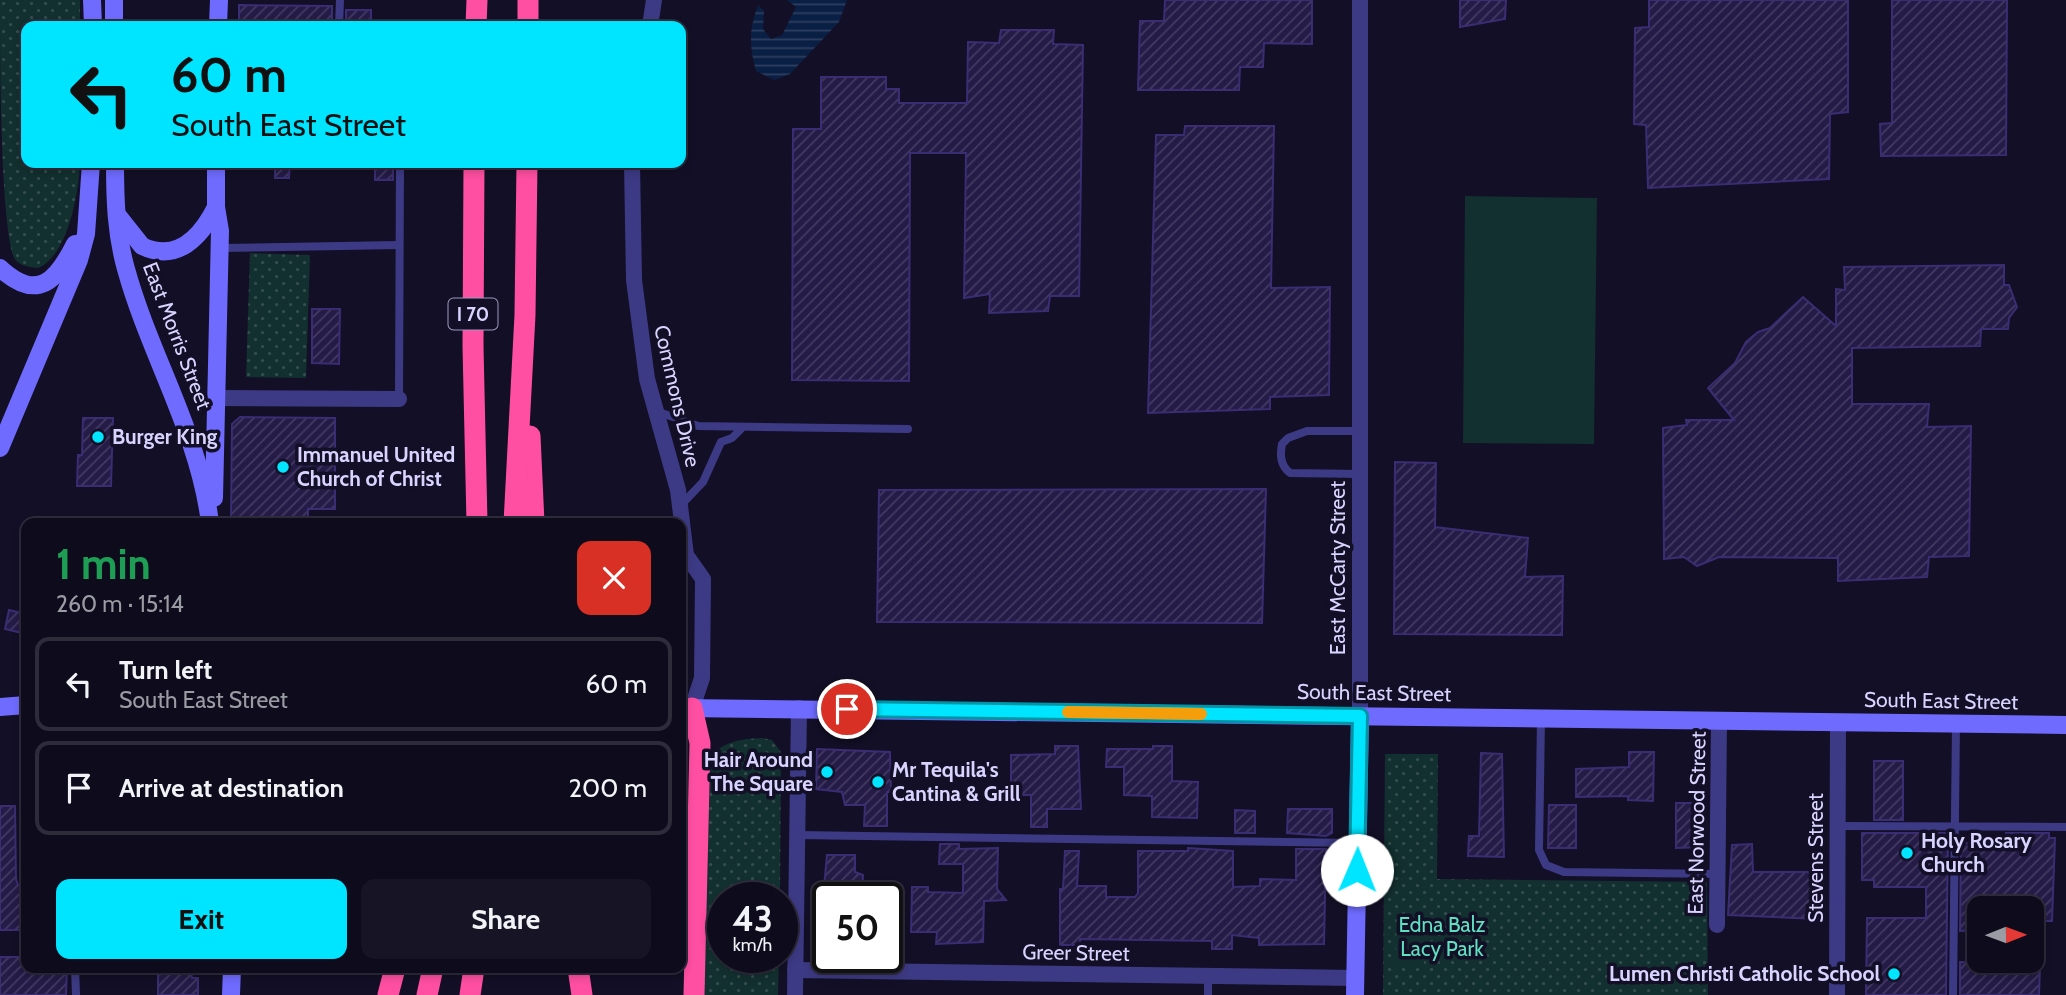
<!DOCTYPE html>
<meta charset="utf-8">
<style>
:root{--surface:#0e0b1c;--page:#171425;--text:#f1f3f6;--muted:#9b9ba3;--line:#2e2b3b;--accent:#00e5ff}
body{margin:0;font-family:Cabin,sans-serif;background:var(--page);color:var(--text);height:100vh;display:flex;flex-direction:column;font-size:26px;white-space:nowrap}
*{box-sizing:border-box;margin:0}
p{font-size:23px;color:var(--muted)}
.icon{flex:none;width:38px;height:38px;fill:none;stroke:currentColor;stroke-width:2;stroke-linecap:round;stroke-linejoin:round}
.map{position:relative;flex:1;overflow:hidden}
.drawer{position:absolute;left:21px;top:518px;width:665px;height:455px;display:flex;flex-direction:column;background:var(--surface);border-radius:14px;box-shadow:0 4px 10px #0003,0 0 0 2px var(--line)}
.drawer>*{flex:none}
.top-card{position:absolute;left:21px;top:21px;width:665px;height:147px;border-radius:14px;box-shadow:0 4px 10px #0003,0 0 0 2px var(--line);background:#00e5ff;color:#111;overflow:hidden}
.needle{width:46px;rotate:89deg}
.tools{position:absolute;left:1967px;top:896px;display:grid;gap:14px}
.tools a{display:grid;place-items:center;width:77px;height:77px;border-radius:14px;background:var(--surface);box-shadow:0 4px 10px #0003,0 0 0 2px var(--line);font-size:35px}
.speed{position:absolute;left:707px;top:882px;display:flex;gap:14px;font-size:35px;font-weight:700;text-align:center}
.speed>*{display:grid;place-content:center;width:91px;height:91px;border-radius:50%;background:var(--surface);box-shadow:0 4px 10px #0003,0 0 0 2px var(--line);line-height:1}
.speed small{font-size:18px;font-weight:400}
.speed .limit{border:4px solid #111;border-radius:10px;background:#fff;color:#111}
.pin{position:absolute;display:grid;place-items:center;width:60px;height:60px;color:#fff;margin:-30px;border:4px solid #fff;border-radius:50%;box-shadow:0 2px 7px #0007}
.me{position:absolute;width:77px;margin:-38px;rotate:1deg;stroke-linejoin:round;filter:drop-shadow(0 0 5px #0008)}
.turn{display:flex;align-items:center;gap:24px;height:147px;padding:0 35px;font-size:32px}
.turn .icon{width:91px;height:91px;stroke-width:2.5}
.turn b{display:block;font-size:49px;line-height:60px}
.round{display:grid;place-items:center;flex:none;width:74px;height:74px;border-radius:14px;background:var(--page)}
.summary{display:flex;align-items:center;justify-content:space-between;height:119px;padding:0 35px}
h1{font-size:42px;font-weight:800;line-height:52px;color:#1e9e55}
.primary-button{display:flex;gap:14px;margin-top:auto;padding:14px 35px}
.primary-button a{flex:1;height:80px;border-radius:14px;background:var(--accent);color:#111;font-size:28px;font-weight:800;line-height:80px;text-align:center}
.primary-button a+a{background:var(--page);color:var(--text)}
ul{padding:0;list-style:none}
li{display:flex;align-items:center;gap:21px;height:94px;margin:0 14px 10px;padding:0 21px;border:4px solid var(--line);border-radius:14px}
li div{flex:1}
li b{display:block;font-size:26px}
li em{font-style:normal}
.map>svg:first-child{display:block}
</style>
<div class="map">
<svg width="2066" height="995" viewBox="0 0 2066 995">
<defs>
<pattern id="grass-dots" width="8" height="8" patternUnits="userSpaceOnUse" patternTransform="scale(1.75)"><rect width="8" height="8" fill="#12302f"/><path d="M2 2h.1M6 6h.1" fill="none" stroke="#344d4e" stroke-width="1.8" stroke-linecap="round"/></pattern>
<pattern id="water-rules" width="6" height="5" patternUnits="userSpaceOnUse" patternTransform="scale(1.75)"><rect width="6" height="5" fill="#0a1f44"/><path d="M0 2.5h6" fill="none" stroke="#2d3f60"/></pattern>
<pattern id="building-hatch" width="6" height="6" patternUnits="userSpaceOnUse" patternTransform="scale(1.75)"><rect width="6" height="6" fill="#241b47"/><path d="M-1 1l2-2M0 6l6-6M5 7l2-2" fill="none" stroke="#433b63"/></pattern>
</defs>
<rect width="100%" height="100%" fill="#130f26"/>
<!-- grass -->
<g fill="url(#grass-dots)">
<path d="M0 0H80V26H26V163H80C79 192 68 256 38 268 29 267 19 266 14 258 0 221 0 51 0 0Z"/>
<polygon points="250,253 310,255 306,378 246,377"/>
<path d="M762 738 772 740 781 752 780 898H723V957H779L778 995H702L711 755C727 741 740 739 762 738Z"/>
<polygon points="1385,754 1438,754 1437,879 1707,882 1708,995 1383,995"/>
</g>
<!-- pitch -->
<g fill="#12302f">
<polygon points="1465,196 1597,198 1594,444 1463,443"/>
<polygon points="1397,915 1425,916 1424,966 1395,965"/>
</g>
<!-- water -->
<path fill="url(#water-rules)" d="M787 0H847L839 22 790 74 774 80 756 71C749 46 749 30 758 5L764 11 763 29 771 39 782 35 796 7Z"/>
<!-- building -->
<g fill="url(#building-hatch)" stroke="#3b2d73" stroke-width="2">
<polygon points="1165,0 1312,0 1312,44 1264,43 1263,67 1240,67 1239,90 1138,90 1140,21 1164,21"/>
<polygon points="1460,0 1506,0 1505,19 1460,27"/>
<polygon points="1649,0 1848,0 1848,112 1830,114 1829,179 1648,188 1646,125 1634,124 1635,28 1649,27"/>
<polygon points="1892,0 2007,0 2006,155 1881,156 1880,124 1892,123"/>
<polygon points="239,5 332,6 332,26 239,26"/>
<rect x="346" y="10" width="25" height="16"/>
<polygon points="1001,30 1054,30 1053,44 1083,45 1079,296 1050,296 1048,311 989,313 990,294 964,298 966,153 910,153 909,381 792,380 793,129 821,129 821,77 886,77 886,89 899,89 899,103 967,103 968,42 999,43"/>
<polygon points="1185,126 1274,126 1271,288 1330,287 1329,395 1270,397 1270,409 1148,413 1156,135 1184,135"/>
<polygon points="275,163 290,163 289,178 275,178"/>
<rect x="375" y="163" width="18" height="17"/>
<polygon points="2004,265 2004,285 2009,285 2017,307 2009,318 2008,329 1981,329 1980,346 1852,348 1852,404 1929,404 1927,427 1971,426 1969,556 1929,557 1927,577 1838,581 1838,558 1719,557 1697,566 1684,557 1664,559 1663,428 1687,425 1686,420 1734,420 1708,388 1735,363 1746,342 1758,332 1770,328 1803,297 1836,326 1836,289 1845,290 1844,267"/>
<polygon points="312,309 340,309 339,364 312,363"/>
<polygon points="240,417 335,418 335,509 308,509 308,523 231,523 232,424"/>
<polygon points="83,418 113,418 111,486 77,486 78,455 82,455"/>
<polygon points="1395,462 1436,463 1435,527 1528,538 1525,577 1563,576 1562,635 1394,634"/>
<polygon points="1266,489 1262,623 877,622 879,490"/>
<polygon points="9,610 26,614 26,634 5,629"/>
<polygon points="1055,746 1078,746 1081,809 1047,809 1047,827 1031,827 1031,795 1011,795 1011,755 1055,754"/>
<polygon points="1153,746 1172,746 1172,781 1198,782 1197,818 1152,817 1152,796 1124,795 1124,767 1106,767 1107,749 1153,749"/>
<polygon points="817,749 890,752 891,792 887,792 887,826 864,826 865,805 845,805 842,792 816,789"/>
<polygon points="1629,752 1654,752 1653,801 1628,800 1628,796 1576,797 1576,769 1629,767"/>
<polygon points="1481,753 1502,754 1504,857 1468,856 1469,836 1479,836"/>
<rect x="1874" y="761" width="29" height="59"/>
<polygon points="1676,803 1702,803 1702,847 1676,848"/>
<polygon points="1549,805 1576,805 1576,848 1548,848"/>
<polygon points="0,806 15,806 16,879 18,885 23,885 22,930 0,930"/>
<polygon points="1288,809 1332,809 1332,833 1326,836 1287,833"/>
<polygon points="1235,810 1255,811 1255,833 1235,833"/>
<polygon points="1862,833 1948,833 1946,995 1866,995 1867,918 1926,918 1926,887 1874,887 1874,880 1862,880"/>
<polygon points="2006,833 2049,833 2049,838 2055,838 2052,921 2032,921 2032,908 1979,908 1979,930 1960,931 1961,843 2000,843 2000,837 2006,838"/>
<polygon points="940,844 959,844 959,849 998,848 997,889 1006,900 984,901 983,942 936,944 937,932 911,932 912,887 928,887 928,892 963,893 963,864 939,864"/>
<polygon points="1752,844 1753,872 1823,872 1823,888 1817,888 1817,919 1728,915 1732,845"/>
<polygon points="1188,848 1233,851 1233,887 1260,886 1260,879 1296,880 1296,849 1326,849 1324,944 1259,945 1259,938 1232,935 1232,949 1212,949 1212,941 1080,939 1080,945 1060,945 1060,889 1063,889 1065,851 1079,851 1077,886 1106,886 1106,897 1135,897 1138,893 1138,851 1188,851"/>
<polygon points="827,855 855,855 855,872 863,875 862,898 823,898"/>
<polygon points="0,957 26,957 26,968 67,968 66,995 0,995"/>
<polygon points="1960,962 2040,967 2039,995 1960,995"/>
<polygon points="158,968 190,968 192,978 198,978 198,995 158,995"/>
</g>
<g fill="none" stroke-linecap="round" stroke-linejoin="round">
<!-- lane -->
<g stroke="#3d3a85" stroke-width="8">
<polyline points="339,26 340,0"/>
<polyline points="220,248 399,245"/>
<polyline points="399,399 400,163"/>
<polyline points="656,411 698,426 908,429"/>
<path d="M1360 474 1290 473C1280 465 1280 455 1282 444L1288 438 1307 431H1361"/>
<polyline points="680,506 703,482 721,442 732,438 741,429"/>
<polyline points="1541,718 1539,850 1546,865 1564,872 1717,874"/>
<polyline points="1837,826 2066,827"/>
<polyline points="797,835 1357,843"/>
<polyline points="75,968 76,995"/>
<polyline points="1208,995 1208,976"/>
<polyline points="1953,995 1956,724"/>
</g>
<!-- street -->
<g stroke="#3d3a85" stroke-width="16">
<polyline points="1360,0 1360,716"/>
<polyline points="650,26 654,0"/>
<polyline points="632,163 634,280 647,379 678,490 686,555 703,579 702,678 692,708"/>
<polyline points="216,398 399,399"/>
<polyline points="1717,925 1719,720"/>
<polyline points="795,970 1356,978"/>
<polyline points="795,995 799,708"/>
<polyline points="1837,995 1838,722"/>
</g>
<!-- secondary -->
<g stroke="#6f6bff" stroke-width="18">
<polyline points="92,0 93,26"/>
<polyline points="114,0 114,26"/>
<polyline points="218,26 219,0"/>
<path d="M115 163C115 199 116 234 126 269 150 356 199 433 210 523"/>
<path d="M119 217 142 246C177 263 201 237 216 207"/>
<path d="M0 268C38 303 57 280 75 244"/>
<polyline points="0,448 79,260 86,234 91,163"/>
<polyline points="214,498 220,231 216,207 216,163"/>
<polyline points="0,707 26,705"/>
<polyline points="681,708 2066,725"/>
<polyline points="231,995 232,968"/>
<polyline points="1355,995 1360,716"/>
</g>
<!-- highway -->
<g stroke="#ff4fa3" stroke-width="21">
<polyline points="476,26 477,0"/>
<polyline points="528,26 528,0"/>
<polyline points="474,163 473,346 477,523"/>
<polyline points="530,436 534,523"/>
<polyline points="514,523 525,315 527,163"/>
<polyline points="692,708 700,743 694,995"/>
<polyline points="578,968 582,995"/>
<polyline points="388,995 395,968"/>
<polyline points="427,995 433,968"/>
<polyline points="470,995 474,968"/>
</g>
</g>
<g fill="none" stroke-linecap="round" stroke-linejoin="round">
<!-- route casing -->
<g stroke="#0095a6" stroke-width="18">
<polyline id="route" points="847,709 1360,716 1357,870"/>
</g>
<!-- route -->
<use href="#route" stroke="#00e5ff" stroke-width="12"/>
<!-- slow -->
<polyline stroke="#f59e0b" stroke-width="12" points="1068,712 1201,714"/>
</g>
<!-- markers -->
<g fill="#00e5ff" stroke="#130f26" stroke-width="2.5">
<circle cx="98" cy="437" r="7"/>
<circle cx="283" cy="467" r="7"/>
<circle cx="827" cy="772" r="7"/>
<circle cx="878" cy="782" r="7"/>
<circle cx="1907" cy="853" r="7"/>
<circle cx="1894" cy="974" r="7"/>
</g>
<g text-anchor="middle" stroke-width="7" stroke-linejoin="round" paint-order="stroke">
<!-- shield labels -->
<rect fill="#130f26" stroke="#9e99be" stroke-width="2" x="448.5" y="298.5" width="49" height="31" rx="5"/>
<g font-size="19" font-weight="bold" fill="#d9d4ff">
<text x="473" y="321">I 70</text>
</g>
<!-- street labels -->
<g font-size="21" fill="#d9d4ff" stroke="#130f26">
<text transform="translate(177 336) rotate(69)" y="7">East Morris Street</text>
<text transform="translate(677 396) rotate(77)" y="7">Commons Drive</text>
<text transform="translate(1338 568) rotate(-90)" y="7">East McCarty Street</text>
<text transform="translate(1374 693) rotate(1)" y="7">South East Street</text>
<text transform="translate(1941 701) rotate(1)" y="7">South East Street</text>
<text transform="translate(1697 823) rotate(-89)" y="7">East Norwood Street</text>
<text transform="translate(1816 858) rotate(-90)" y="7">Stevens Street</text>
<text transform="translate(1076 953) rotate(1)" y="7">Greer Street</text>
</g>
<!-- poi labels -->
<g font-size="21" font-weight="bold" fill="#d9d4ff" stroke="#130f26" text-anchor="start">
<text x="112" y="444">Burger King</text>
<text x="297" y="462">Immanuel United<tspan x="297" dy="24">Church of Christ</tspan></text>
<text x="813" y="767" text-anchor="end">Hair Around<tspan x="813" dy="24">The Square</tspan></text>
<text x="892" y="777">Mr Tequila's<tspan x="892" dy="24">Cantina &amp; Grill</tspan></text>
<text x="1921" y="848">Holy Rosary<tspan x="1921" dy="24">Church</tspan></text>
<text x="1880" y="981" text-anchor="end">Lumen Christi Catholic School</text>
</g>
<!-- park labels -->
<g font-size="21" fill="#5fe0c0" stroke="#130f26">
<text x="1442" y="932">Edna Balz<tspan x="1442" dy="24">Lacy Park</tspan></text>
</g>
</g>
</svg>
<div class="tools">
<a><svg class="needle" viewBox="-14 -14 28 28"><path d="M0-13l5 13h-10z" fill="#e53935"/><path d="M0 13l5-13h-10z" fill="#9b9ba3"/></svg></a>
</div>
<div class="speed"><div>43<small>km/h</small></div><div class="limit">50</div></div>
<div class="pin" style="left:847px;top:709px;background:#d93025"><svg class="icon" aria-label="arrive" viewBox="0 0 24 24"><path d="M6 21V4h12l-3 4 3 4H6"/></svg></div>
<svg class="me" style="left:1357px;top:870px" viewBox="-20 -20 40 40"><circle r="19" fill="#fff"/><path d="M0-13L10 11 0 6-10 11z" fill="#00e5ff"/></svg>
<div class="top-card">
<div class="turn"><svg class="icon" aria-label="left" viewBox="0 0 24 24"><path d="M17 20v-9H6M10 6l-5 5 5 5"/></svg><div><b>60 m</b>South East Street</div></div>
</div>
<section class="drawer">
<div class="summary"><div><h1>1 min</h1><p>260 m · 15:14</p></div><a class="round" style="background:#d93025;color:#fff"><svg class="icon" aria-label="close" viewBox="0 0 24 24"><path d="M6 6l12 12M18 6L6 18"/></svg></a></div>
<ul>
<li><svg class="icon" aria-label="left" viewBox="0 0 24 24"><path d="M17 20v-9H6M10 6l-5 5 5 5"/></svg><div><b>Turn left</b><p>South East Street</p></div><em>60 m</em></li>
<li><svg class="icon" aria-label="arrive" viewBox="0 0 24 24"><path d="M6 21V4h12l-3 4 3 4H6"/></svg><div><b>Arrive at destination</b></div><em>200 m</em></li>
</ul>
<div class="primary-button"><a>Exit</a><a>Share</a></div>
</section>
</div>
